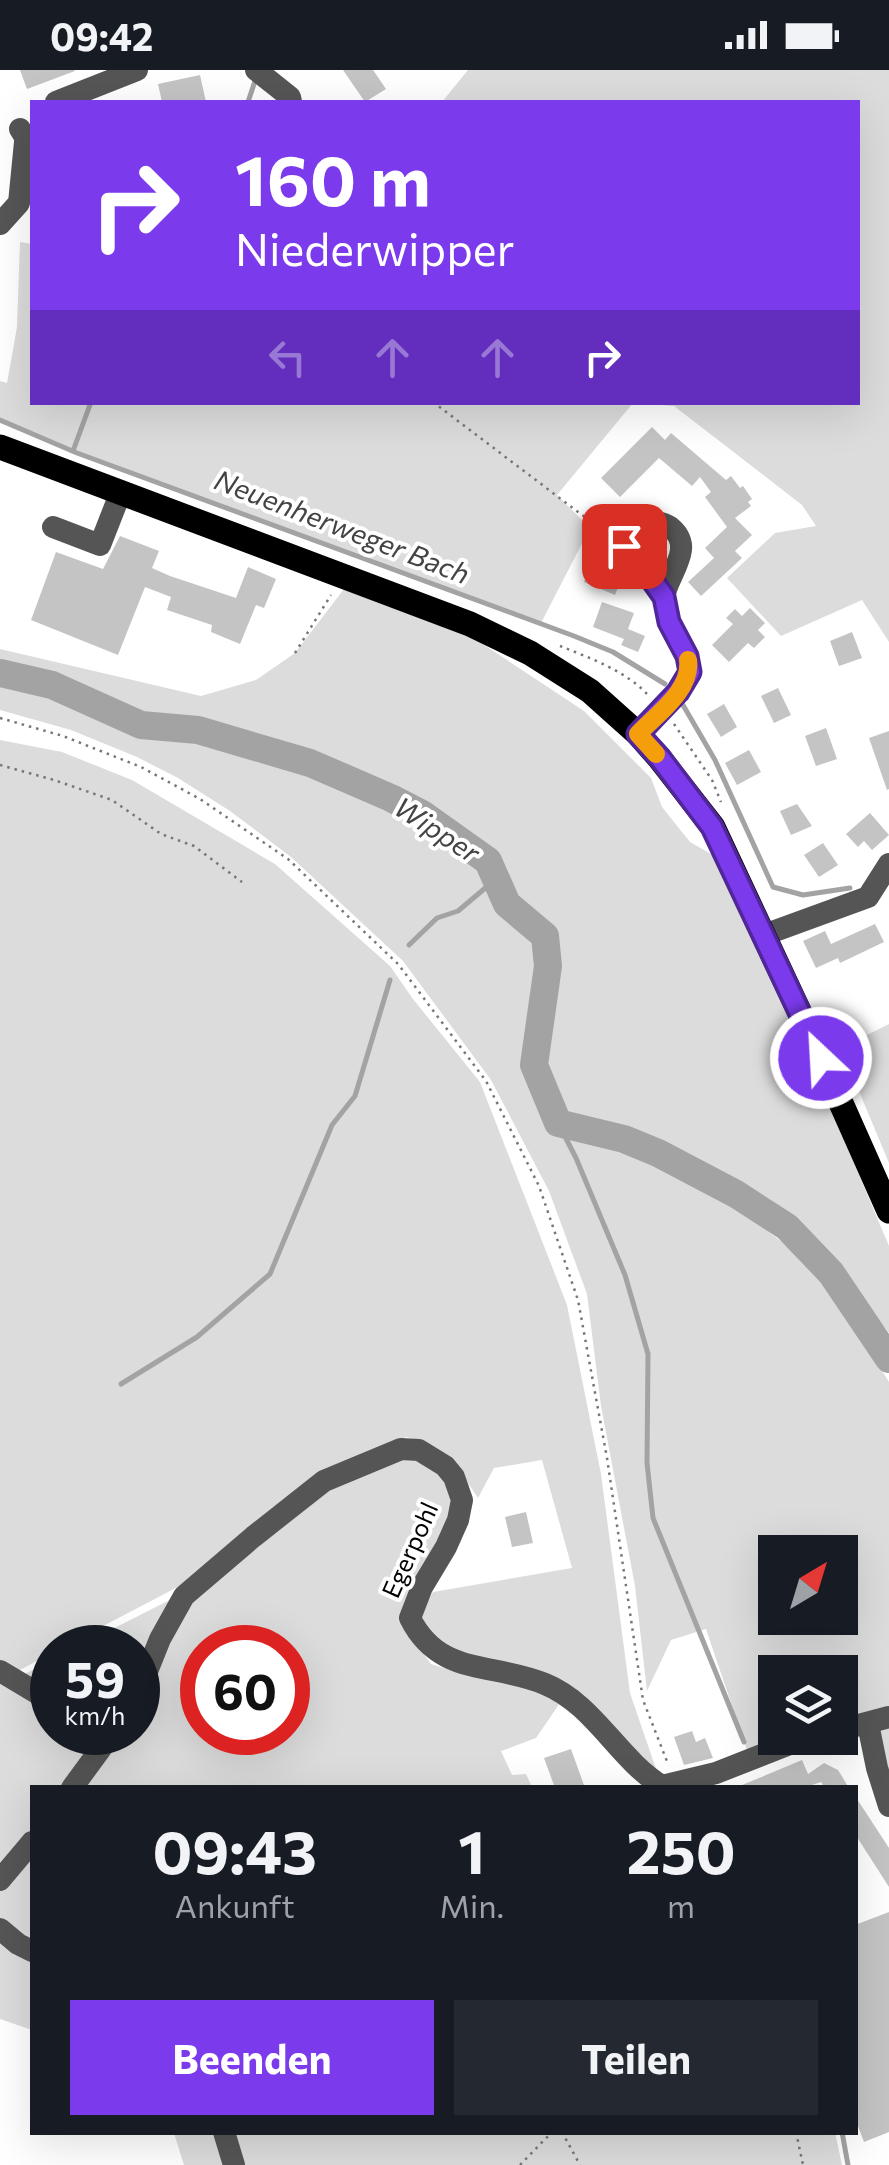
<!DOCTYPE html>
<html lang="de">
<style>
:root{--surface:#171b24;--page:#242831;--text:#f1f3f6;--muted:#9ea1a6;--accent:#7c3aed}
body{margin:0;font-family:Commissioner,sans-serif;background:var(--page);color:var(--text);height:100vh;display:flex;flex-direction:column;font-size:38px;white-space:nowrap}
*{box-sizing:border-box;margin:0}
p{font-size:32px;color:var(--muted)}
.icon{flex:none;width:55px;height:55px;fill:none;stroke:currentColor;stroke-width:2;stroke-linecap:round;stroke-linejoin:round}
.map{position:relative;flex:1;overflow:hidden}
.side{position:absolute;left:30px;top:1715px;width:828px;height:350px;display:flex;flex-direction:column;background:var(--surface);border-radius:0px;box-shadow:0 10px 40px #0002}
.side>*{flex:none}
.guide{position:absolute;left:30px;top:30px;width:830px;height:305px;border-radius:0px;box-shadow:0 10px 40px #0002;background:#7c3aed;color:#fff;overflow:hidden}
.needle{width:65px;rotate:38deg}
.buttons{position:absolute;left:758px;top:1465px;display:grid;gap:20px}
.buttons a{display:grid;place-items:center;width:100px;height:100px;border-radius:0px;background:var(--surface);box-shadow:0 10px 40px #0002;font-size:50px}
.speed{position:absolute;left:30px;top:1555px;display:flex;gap:20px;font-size:50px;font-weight:700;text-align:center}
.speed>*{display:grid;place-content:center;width:130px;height:130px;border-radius:50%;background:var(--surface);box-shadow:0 10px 40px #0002;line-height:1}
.speed small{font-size:25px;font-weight:400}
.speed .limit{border:15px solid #d22;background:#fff;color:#111}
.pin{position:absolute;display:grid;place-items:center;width:85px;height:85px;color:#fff;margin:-42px;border-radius:20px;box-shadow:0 5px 15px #0006}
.me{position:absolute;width:110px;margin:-55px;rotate:335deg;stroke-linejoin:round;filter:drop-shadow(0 0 8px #0008)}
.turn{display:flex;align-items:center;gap:35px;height:210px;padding:0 40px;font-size:45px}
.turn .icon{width:130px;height:130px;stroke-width:2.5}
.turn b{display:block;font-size:70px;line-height:85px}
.lanes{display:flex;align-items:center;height:95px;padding:0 40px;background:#0003;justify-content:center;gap:50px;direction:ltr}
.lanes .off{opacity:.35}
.eta{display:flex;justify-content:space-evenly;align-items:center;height:170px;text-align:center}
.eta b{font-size:60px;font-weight:700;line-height:70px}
.action{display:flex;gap:20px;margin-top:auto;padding:20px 40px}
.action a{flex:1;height:115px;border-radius:0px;background:var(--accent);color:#fff;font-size:40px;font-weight:700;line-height:115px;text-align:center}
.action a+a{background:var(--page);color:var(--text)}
.status{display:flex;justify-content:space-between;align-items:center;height:70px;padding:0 50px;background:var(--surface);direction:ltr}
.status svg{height:28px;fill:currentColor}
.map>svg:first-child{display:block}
</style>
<div class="status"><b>09:42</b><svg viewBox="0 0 49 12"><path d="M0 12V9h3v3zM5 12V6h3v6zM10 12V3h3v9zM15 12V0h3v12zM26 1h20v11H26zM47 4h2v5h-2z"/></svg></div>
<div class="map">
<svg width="889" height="2095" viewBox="0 0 889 2095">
<rect width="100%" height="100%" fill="#fff"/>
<!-- green -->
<g fill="#dcdcdc" fill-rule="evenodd">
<polygon points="468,0 889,0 889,572 862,530 781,566 727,508 775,463 816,456 802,435 674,336 633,333 557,425 590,458 540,555 77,384 0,353 0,311 7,313 17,257 20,172 32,174 32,332 858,332 858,32 442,32"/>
<path d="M344 519 472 567 584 641 651 708 662 737 690 772 711 784 755 866 810 988 889 1176V1263C872 1241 856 1216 837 1195 770 1124 679 1081 588 1047V1069L627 1076 726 1130 790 1178 831 1217 889 1312V1736L869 1654 840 1660V1602H775V1668H805L750 1689 706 1559 671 1570 647 1621 635 1516 601 1336 587 1224 549 1121 491 1010 403 891 291 787 230 741 178 708 137 687 71 660 0 640V579L201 626 256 610 295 583ZM775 1482H840V1548H775Z"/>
<polygon points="0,670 62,682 132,710 275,794 390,896 413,929 480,1012 567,1235 601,1404 630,1623 656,1699 592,1639 440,1574 427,1561 421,1543 433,1522 572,1498 542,1390 494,1398 478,1428 464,1407 426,1372 406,1367 322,1406 214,1498 63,1577 52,1578 52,1583 16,1602 0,1596"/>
<polygon points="889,954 889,1093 841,978"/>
<path d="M401 1385 443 1399 455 1429 411 1567 431 1594 456 1602 543 1618 562 1630 536 1668 501 1681 512 1705 526 1704 532 1717 32 1718V1960L0 1949V1610L7 1613 52 1590V1662H138V1578L77 1577 219 1505 326 1420ZM202 1578H288V1662H202Z"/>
<polygon points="835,2062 842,2095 184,2095 174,2063"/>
</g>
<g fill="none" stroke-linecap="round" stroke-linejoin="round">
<!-- stream -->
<g stroke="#a3a3a3" stroke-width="5">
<polyline points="248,32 255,11"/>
<polyline points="0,350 77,383 574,566 613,582 665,614"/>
<polyline points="73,381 91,332"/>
<polyline points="683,635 715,690 773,817 803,825 850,818"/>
<polyline points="409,875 437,848 458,841 496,809"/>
<polyline points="558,1053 576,1088 625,1205 648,1284 647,1393 653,1448 744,1672"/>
<polyline points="121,1314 197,1267 270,1204 332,1055 355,1026 390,910"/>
<polyline points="842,2062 848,2095"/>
</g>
<!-- river -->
<polyline stroke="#a3a3a3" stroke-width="28" points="0,603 52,615 141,655 198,660 310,693 391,728 422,744 488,791 507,834 545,866 548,896 534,995 558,1053 624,1069 658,1083 736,1124 787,1157 831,1203 889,1289"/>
</g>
<!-- building -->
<g fill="#c4c4c4">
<polygon points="20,0 74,0 75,1 27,19"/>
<polygon points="343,0 373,0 386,19 365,32"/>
<polygon points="200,5 206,32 162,32 158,14"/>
<polygon points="652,357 665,370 671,363 726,410 731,406 740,418 743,416 752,429 748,432 751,436 735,448 752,465 735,481 742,488 701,526 688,512 714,488 705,478 727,457 705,427 711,422 700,407 692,416 659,388 620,427 601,408"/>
<polygon points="120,466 159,481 152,498 170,506 236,528 248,497 276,509 264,538 256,535 240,574 211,562 212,555 167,540 171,527 145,517 118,585 31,550 56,482 103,499"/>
<polygon points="594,487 625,499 615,525 584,512"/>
<polygon points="602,532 634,543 628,559 645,566 638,582 621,575 624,569 593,557"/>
<polygon points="750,538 765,553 758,560 765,567 754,578 748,573 729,592 712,575 733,554 726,548 735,539 742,546"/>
<polygon points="852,562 862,588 839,596 830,571"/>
<polygon points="778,618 791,645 774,653 761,626"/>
<polygon points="724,634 737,657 721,667 707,644"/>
<polygon points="826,658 837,689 816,696 805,666"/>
<polygon points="889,661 889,719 887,720 869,668"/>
<polygon points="749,680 761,702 737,715 725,693"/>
<polygon points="797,734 812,756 791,765 780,741"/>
<polygon points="870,743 889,765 872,780 864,771 858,777 846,764"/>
<polygon points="823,773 838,795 819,807 804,785"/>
<polygon points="875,854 884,872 840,893 838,888 816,898 803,871 825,861 831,874"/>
<polygon points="526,1442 533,1473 512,1477 505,1447"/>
<polygon points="692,1661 696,1672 705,1668 713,1688 684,1695 674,1667"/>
<polygon points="571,1679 585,1718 555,1718 544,1688"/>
<polygon points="802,1690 808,1704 824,1693 838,1700 849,1718 825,1718 821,1712 812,1715 813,1718 735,1718"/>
<polygon points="855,1726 889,1778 889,1817 855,1764"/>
<polygon points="889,1842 889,2062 864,2072 855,2048 855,1855"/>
</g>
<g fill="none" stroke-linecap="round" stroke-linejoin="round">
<!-- path -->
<g stroke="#777" stroke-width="2.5" stroke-dasharray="2.5 5" stroke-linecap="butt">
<polyline points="433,332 607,464"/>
<path d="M560 576C590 588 626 601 648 625"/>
<polyline points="295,583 331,525"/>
<polyline points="0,648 63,666 141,697 200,729 288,789 398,894 486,1011 539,1116 578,1230 607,1388 643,1630 668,1694"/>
<polyline points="674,654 712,710 721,732"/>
<polyline points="0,695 54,710 112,730 161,764 194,776 242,812"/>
<polyline points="562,2062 580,2095"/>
<polyline points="796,2062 803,2095"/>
<polyline points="520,2095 552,2062"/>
</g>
<!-- minor -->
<g stroke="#555" stroke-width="22">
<polyline points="256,0 290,27 291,32"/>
<polyline points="56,32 137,0"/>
<polyline points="0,154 19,133 25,72 25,67 20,59"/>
<polyline points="53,457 100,475 120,424"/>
<path d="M638 664 678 622 690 602 687 586 669 552 664 527 633 483 624 476C631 469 639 458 649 454 666 448 683 464 681 480 679 496 667 511 664 527"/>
<polyline points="764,865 868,827 889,794"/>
<polyline points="0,1601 52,1632"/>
<path d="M138 1624 160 1569 184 1526 253 1467 324 1411 401 1379 419 1380 445 1396 454 1407 462 1430 458 1450 446 1477 422 1517 410 1548C439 1607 493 1592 545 1614 594 1634 618 1689 662 1716L716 1703 805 1668"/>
<polyline points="868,1654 877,1698 889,1736"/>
<polyline points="840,1660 889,1647"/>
<polyline points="72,1718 113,1662"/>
<polyline points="0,1810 32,1772"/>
<polyline points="0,1859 18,1874 32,1881"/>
<polyline points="224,2062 234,2095"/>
</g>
<!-- major -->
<polyline stroke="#000" stroke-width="25" points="0,377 470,554 530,583 590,621 638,664 660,689 713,757 821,988 889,1141"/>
</g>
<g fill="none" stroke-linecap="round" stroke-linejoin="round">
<!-- route casing -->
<g stroke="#51269a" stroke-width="25">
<polyline id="route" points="624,476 633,483 664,527 669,552 687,586 690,602 678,622 638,664 660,688 712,757 821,988"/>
</g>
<!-- route -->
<use href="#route" stroke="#7c3aed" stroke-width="18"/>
<!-- slow -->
<path stroke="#f59e0b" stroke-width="18" d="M656 684 638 664C657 644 692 620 688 590"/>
</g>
<g text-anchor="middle" stroke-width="8" stroke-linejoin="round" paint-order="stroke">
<!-- street labels -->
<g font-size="25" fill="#000" stroke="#fff">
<text transform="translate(410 1480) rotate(-66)" y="9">Egerpohl</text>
</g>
<!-- water labels -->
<g font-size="28" font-style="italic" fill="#444" stroke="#fff">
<text transform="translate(342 457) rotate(21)" y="10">Neuenherweger Bach</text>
<text transform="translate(437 760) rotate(33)" y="10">Wipper</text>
</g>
</g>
</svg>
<div class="buttons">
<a><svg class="needle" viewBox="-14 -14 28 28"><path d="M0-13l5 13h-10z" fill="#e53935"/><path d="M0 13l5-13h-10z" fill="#9ea1a6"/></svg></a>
<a><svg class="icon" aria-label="layers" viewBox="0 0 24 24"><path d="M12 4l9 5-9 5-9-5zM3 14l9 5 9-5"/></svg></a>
</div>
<div class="speed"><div>59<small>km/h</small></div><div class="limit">60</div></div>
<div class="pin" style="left:624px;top:476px;background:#d93025"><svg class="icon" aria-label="arrive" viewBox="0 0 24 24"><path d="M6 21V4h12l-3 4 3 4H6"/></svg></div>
<svg class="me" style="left:821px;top:988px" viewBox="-20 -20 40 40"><circle r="17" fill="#7c3aed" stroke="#fff" stroke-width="3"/><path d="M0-11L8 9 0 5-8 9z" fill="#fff"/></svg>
<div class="guide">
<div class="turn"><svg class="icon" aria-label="right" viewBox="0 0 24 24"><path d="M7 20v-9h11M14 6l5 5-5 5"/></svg><div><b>160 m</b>Niederwipper</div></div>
<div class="lanes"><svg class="icon off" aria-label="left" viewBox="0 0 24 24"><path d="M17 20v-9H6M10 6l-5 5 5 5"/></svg><svg class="icon off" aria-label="ahead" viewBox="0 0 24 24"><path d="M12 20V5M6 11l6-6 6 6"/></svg><svg class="icon off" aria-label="ahead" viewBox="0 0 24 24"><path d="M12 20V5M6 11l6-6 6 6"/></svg><svg class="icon" aria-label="right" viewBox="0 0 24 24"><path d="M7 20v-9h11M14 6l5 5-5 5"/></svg></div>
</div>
<section class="side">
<div class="eta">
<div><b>09:43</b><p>Ankunft</p></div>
<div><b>1</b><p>Min.</p></div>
<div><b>250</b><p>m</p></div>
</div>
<div class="action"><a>Beenden</a><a>Teilen</a></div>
</section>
</div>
